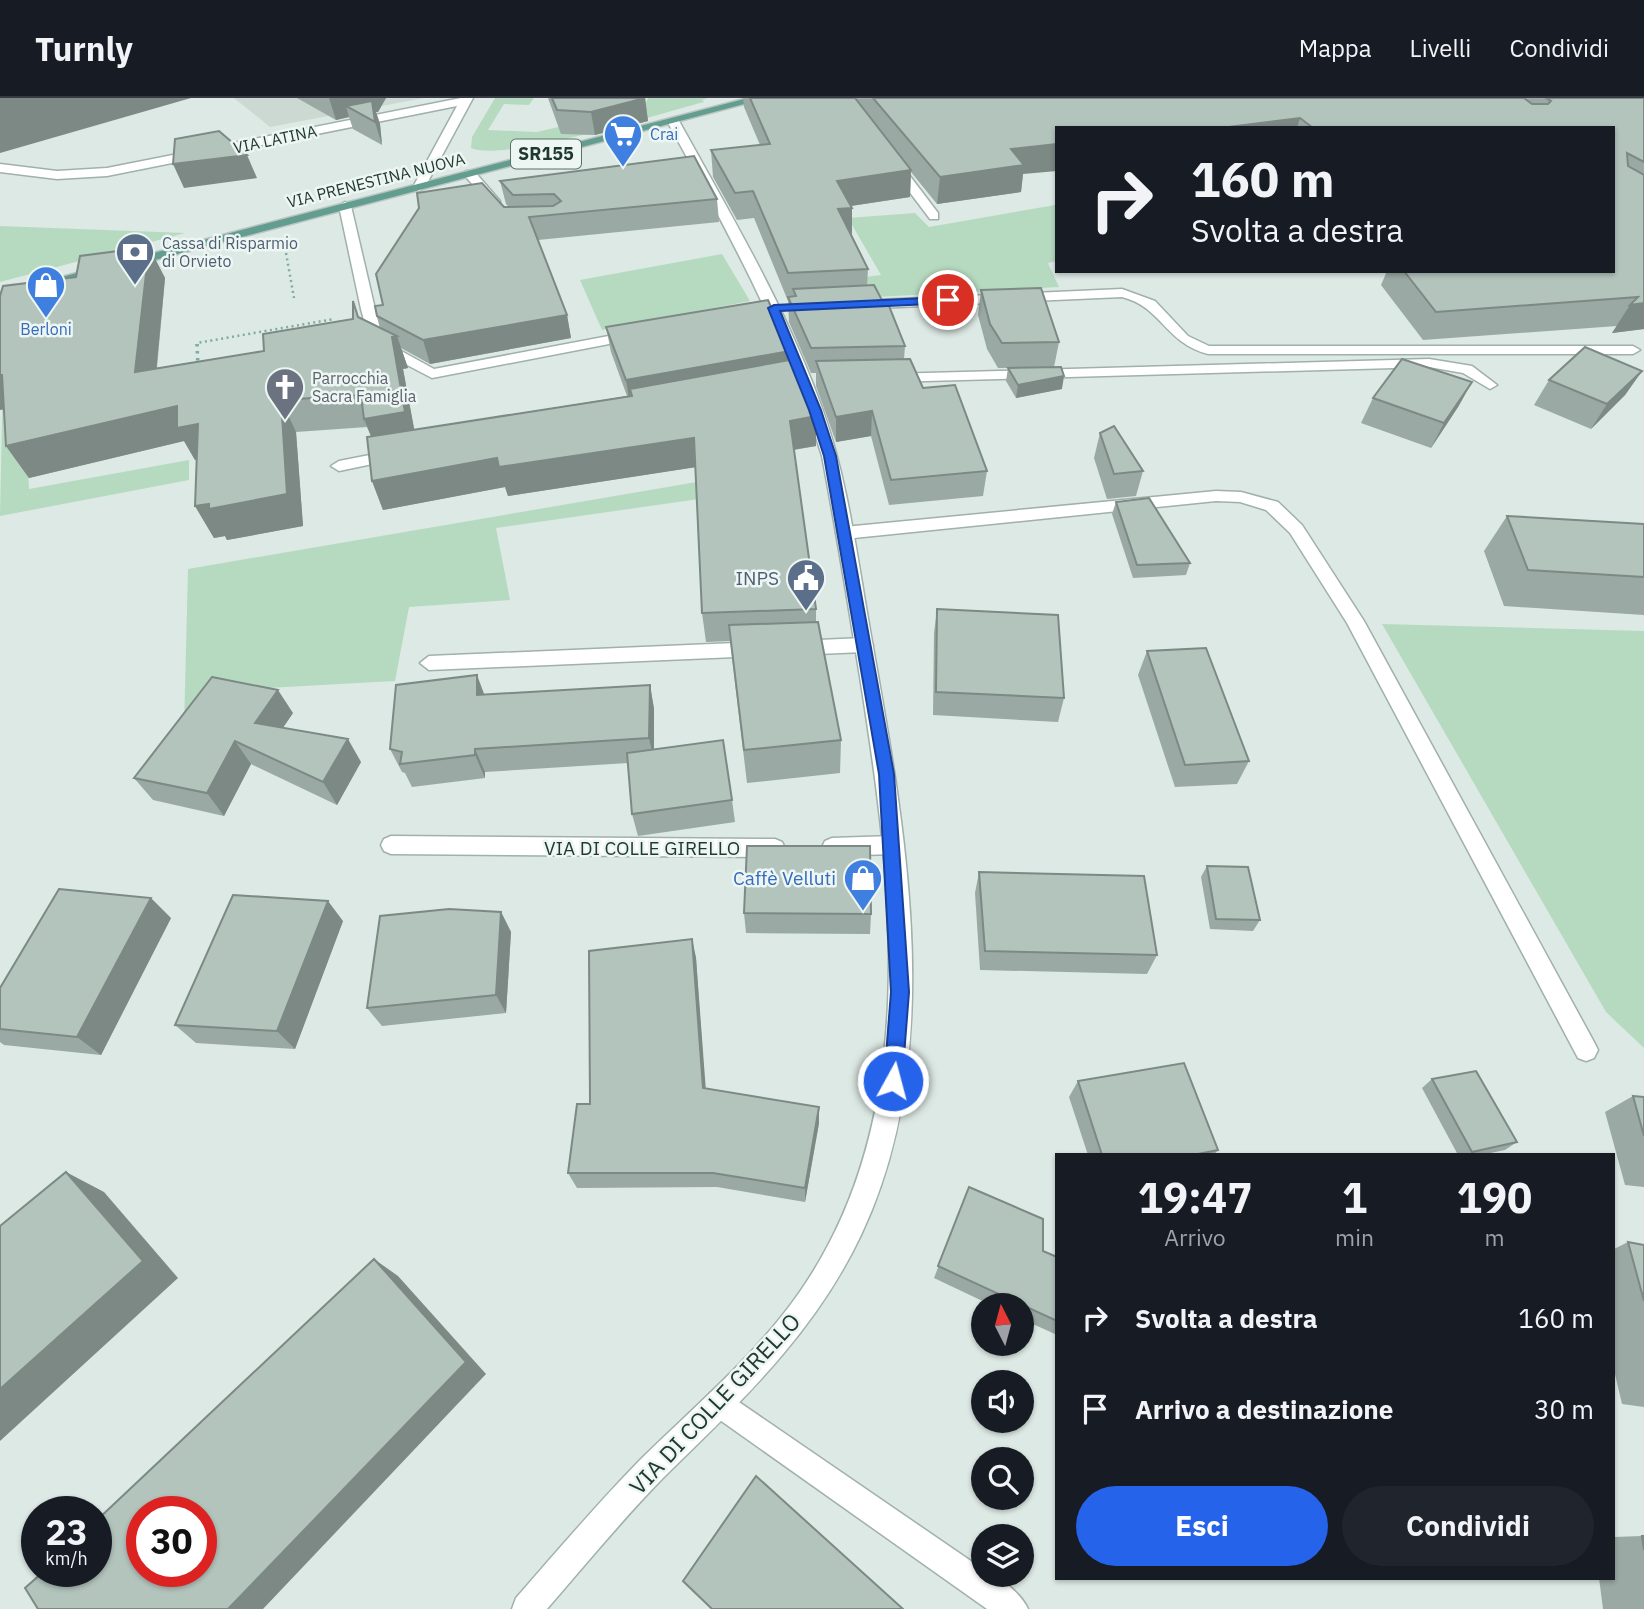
<!DOCTYPE html>
<html lang="it">
<meta charset="utf-8">
<style>
:root{--surface:#171b24;--page:#20242c;--text:#f1f3f6;--muted:#9ea1a6;--line:#363941;--accent:#2563eb}
body{margin:0;font-family:"IBM Plex Sans",sans-serif;background:var(--page);color:var(--text);height:100vh;display:flex;flex-direction:column;font-size:26px;white-space:nowrap}
*{box-sizing:border-box;margin:0}
p{font-size:23px;color:var(--muted)}
.icon{flex:none;width:38px;height:38px;fill:none;stroke:currentColor;stroke-width:2;stroke-linecap:round;stroke-linejoin:round}
.map{position:relative;flex:1;overflow:hidden}
.side{position:absolute;left:1055px;top:1055px;width:560px;height:427px;display:flex;flex-direction:column;background:var(--surface);border-radius:0px;box-shadow:0 2px 5px #0004}
.side>*{flex:none}
.top-card{position:absolute;left:1055px;top:28px;width:560px;height:147px;border-radius:0px;box-shadow:0 2px 5px #0004;background:#171b24;color:var(--text);overflow:hidden}
.needle{width:46px;rotate:354deg}
.controls{position:absolute;left:971px;top:1195px;display:grid;gap:14px}
.controls a{display:grid;place-items:center;width:63px;height:63px;border-radius:50%;background:var(--surface);box-shadow:0 2px 5px #0004;font-size:35px}
.speed{position:absolute;left:21px;top:1398px;display:flex;gap:14px;font-size:35px;font-weight:700;text-align:center}
.speed>*{display:grid;place-content:center;width:91px;height:91px;border-radius:50%;background:var(--surface);box-shadow:0 2px 5px #0004;line-height:1}
.speed small{font-size:18px;font-weight:400}
.speed .limit{border:10px solid #d22;background:#fff;color:#111}
.pin{position:absolute;display:grid;place-items:center;width:60px;height:60px;color:#fff;margin:-30px;border:4px solid #fff;border-radius:50%;box-shadow:0 2px 7px #0007}
.me{position:absolute;width:77px;margin:-38px;rotate:7deg;stroke-linejoin:round;filter:drop-shadow(0 0 5px #0008)}
.turn{display:flex;align-items:center;gap:24px;height:147px;padding:0 21px;font-size:32px}
.turn .icon{width:91px;height:91px;stroke-width:2.5}
.turn b{display:block;font-size:49px;line-height:60px}
.eta{display:flex;justify-content:space-evenly;align-items:center;height:119px;text-align:center}
.eta b{font-size:42px;font-weight:800;line-height:49px}
.cta{display:flex;gap:14px;margin-top:auto;padding:14px 21px}
.cta a{flex:1;height:80px;border-radius:42px;background:var(--accent);color:#fff;font-size:28px;font-weight:800;line-height:80px;text-align:center}
.cta a+a{background:var(--page);color:var(--text)}
ul{padding:0;list-style:none}
li{display:flex;align-items:center;gap:21px;height:91px;padding:0 21px}
li div{flex:1}
li b{display:block;font-size:26px}
li em{font-style:normal}
header{display:flex;align-items:center;gap:42px;box-sizing:border-box;height:98px;padding:0 35px;background:var(--surface);border-bottom:2px solid var(--line)}
header strong{font-size:33px}
nav{display:flex;gap:38px;margin-inline-start:auto;font-size:24px}
.map>svg:first-child{display:block}
</style>
<header>
<strong>Turnly</strong>
<nav><a>Mappa</a><a>Livelli</a><a>Condividi</a></nav>
</header>
<div class="map">
<svg width="1644" height="1511" viewBox="0 0 1644 1511">
<rect width="100%" height="100%" fill="#dde9e4"/>
<!-- built -->
<polygon fill="#ccd9d3" points="234,0 424,0 270,29"/>
<!-- green -->
<g fill="#b6dac0">
<path d="M495 0H561H534L529 7 504 6 488 32 537 34 644 9 648 0H708L702 2 704 4C662 15 502 65 471 50L472 39Z"/>
<polygon points="1055,107 1057,163 1048,165 1059,189 803,203 795,188 881,177 848,120 915,115 929,129"/>
<polygon points="0,128 185,135 0,184"/>
<polygon points="722,156 750,203 602,232 580,182"/>
<polygon points="3,276 25,320 29,391 189,362 189,382 0,418"/>
<polygon points="796,367 796,395 699,401 496,430 510,502 409,509 395,583 229,592 184,630 188,471"/>
<polygon points="1382,526 1644,533 1644,950 1606,914"/>
</g>
<g fill="none" stroke-linecap="round" stroke-linejoin="round">
<!-- service casing -->
<g stroke="#a0b0ab" stroke-width="3">
<g id="service">
<polygon points="466,73 474,73 500,103 500,109 492,109 466,79"/>
<path d="M1122 191 1155 203 1188 238 1209 248H1633L1640 252 1633 256H1208C1165 245 1162 209 1122 199L854 211 847 207 854 203Z"/>
<polygon points="368,207 375,211 383,243 434,271 635,233 642,237 635,241 432,280 371,248 361,211"/>
<polygon points="1429,261 1472,268 1497,287 1490,291 1463,275 1429,269 889,284 882,280 889,276"/>
<polygon points="395,352 403,357 401,360 339,373 331,368 339,363"/>
<polygon points="1216,393 1241,394 1278,404 1302,427 1364,523 1594,944 1598,952 1594,960 1586,963 1578,960 1347,525 1290,435 1266,412 1240,404 1216,403 844,441 836,435 844,429"/>
<polygon points="864,540 873,547 864,554 795,557 786,550 795,543"/>
<polygon points="759,544 768,551 759,558 429,572 420,565 429,558"/>
<polygon points="391,738 775,741 782,744 785,750 782,756 775,759 391,756 384,753 381,747 384,741"/>
<polygon points="893,738 900,741 903,747 900,753 893,756 832,758 825,755 822,749 825,743 832,740"/>
<path d="M720 1291 984 1472V1477C1000 1477 1022 1497 1028 1511H987L710 1315 706 1305 710 1295Z"/>
</g>
</g>
<!-- minor casing -->
<g stroke="#a0b0ab" stroke-width="3">
<g id="minor">
<polygon points="461,0 473,0 425,89 419,93 413,89 457,8 107,78 57,81 0,74 0,66 57,73 107,70"/>
<path d="M669 21 679 23C731 117 787 211 823 313 848 383 857 459 870 532 904 724 949 952 861 1137 813 1238 741 1303 663 1380 622 1422 585 1467 547 1511H512L516 1500C557 1453 597 1406 640 1362 695 1308 755 1258 799 1195 924 1017 892 781 860 579 848 505 836 431 822 358 786 239 727 132 667 23Z"/>
<polygon points="889,61 897,61 938,115 938,121 930,121 887,64"/>
<polygon points="345,104 351,108 375,211 368,215 361,211 339,108"/>
</g>
</g>
<!-- primary casing -->
<g stroke="#bcc3c1" stroke-width="3">
<polygon id="primary" points="748,0 767,0 0,203 0,195"/>
</g>
<!-- path-far1 -->
<g stroke="#7eac9e" stroke-width="2.5" stroke-dasharray="2 3.5" stroke-linecap="butt">
<polyline points="286,155 294,200"/>
<polyline points="197,248 197,245 334,221"/>
</g>
<!-- path -->
<polyline stroke="#7eac9e" stroke-width="3.5" stroke-dasharray="2.5 4.5" stroke-linecap="butt" points="197,246 198,269"/>
<!-- service -->
<use href="#service" fill="#fff" fill-rule="evenodd"/>
<!-- minor -->
<use href="#minor" fill="#fff" fill-rule="evenodd"/>
<!-- primary -->
<use href="#primary" fill="#629e8f" fill-rule="evenodd"/>
</g>
<!-- wall -->
<g fill="#9aa9a3">
<polygon points="297,0 386,0 378,14 376,14 380,26 382,47 353,31 349,19 336,22"/>
<polygon points="548,0 645,0 648,23 595,37 561,36"/>
<polygon points="743,0 1644,0 1644,231 1612,235 1617,228 1423,242 1381,187 1387,173 1614,173 1614,30 1057,30 1023,76 1021,94 937,106 911,74 910,99 851,108 852,110 852,137 868,171 867,188 905,248 904,261 923,290 987,373 983,398 889,407 871,338 836,344 816,288 816,275 811,275 789,224 788,203 754,120 737,122 713,79 711,52 760,47 744,9"/>
<polygon points="500,83 717,101 719,124 538,142 567,217 571,240 430,266 401,250 408,270 403,271 414,332 627,298 611,254 606,229 790,262 816,318 816,348 794,352 816,511 816,524 841,642 840,675 747,685 730,543 706,544 702,515 695,369 508,398 505,389 383,412 372,383 371,338 367,329 296,334 303,428 227,442 225,438 214,440 195,408 197,362 195,362 184,343 29,380 6,348 76,179 149,149 165,180 157,270 264,253 359,219 381,230 377,218 383,207 504,109 509,109 506,106"/>
<polygon points="981,192 1059,244 1054,269 998,270 987,251 978,217"/>
<polygon points="1008,270 1062,291 1016,300 1006,283"/>
<polygon points="1642,273 1625,297 1591,331 1534,307 1549,282"/>
<polygon points="1472,284 1458,309 1431,350 1361,325 1373,300"/>
<polygon points="1100,335 1143,373 1136,398 1107,401 1094,360"/>
<polygon points="1116,404 1190,465 1186,477 1133,480 1112,416"/>
<polygon points="1507,418 1644,426 1644,517 1504,508 1484,453"/>
<polygon points="937,511 1064,600 1058,624 933,617 934,535"/>
<polygon points="1147,553 1249,663 1237,686 1175,689 1138,577"/>
<polygon points="650,587 654,611 654,651 732,702 735,724 638,738 632,716 628,665 485,674 485,680 412,689 405,675 402,674 390,651 485,597"/>
<polygon points="293,615 283,630 361,664 337,707 251,666 224,718 153,702 134,680"/>
<polygon points="1207,768 1260,822 1253,833 1210,831 1201,779"/>
<polygon points="979,774 1157,857 1147,876 980,872 975,795"/>
<polygon points="501,814 511,834 506,915 382,928 367,910"/>
<polygon points="744,815 871,816 870,836 746,835"/>
<polygon points="171,820 101,957 4,947 0,944 0,890"/>
<polygon points="343,823 295,951 196,945 175,927"/>
<polygon points="692,841 696,860 705,991 819,1009 819,1025 805,1104 717,1089 577,1090 568,1075 590,1006"/>
<polygon points="1432,981 1517,1044 1505,1052 1481,1057 1458,1057 1422,990"/>
<polygon points="1078,983 1218,1052 1214,1057 1088,1057 1069,999"/>
<polygon points="1633,998 1644,999 1644,1089 1625,1087 1605,1014"/>
<polygon points="969,1089 1043,1153 1057,1159 1057,1237 1022,1221 1022,1208 993,1208 934,1180"/>
<polygon points="1628,1144 1644,1147 1644,1309 1622,1306 1614,1272 1614,1151"/>
<polygon points="1642,1438 1644,1438 1644,1511 1603,1511 1599,1480 1614,1480 1614,1439"/>
</g>
<!-- shaded-wall -->
<g fill="#7d8984">
<polygon points="0,0 191,0 0,55"/>
<polygon points="329,0 386,0 378,14 376,14 380,26 382,47 375,24 346,8 349,19 336,22"/>
<polygon points="645,0 648,23 595,37 591,14"/>
<polygon points="1300,20 1297,30 1221,30"/>
<polygon points="1057,46 1057,73 1023,76 1021,94 937,106 940,79 1011,51"/>
<polygon points="247,57 257,80 184,90 173,66"/>
<polygon points="911,72 910,99 837,110 837,83"/>
<polygon points="852,110 852,137 838,111"/>
<polygon points="149,149 165,180 153,306 135,274"/>
<polygon points="1644,205 1644,231 1612,235 1630,207"/>
<polygon points="567,217 571,240 430,266 423,242"/>
<polygon points="397,238 408,270 403,271 417,346 377,353 364,321 392,239"/>
<polygon points="790,253 791,278 630,291 632,307 630,307 626,282"/>
<polygon points="1642,273 1625,297 1591,331 1607,306"/>
<polygon points="0,277 2,277 24,309 0,312"/>
<polygon points="1064,278 1062,291 1016,300 1018,287"/>
<polygon points="1472,284 1458,309 1431,350 1444,325"/>
<polygon points="281,302 296,334 303,428 227,442 225,438 214,440 195,408"/>
<polygon points="177,308 198,326 215,358 195,362 184,343 29,380 6,348"/>
<polygon points="872,313 871,338 836,344 836,319"/>
<polygon points="816,318 816,348 791,352 790,323"/>
<polygon points="694,340 697,369 508,398 505,389 383,412 372,383 497,360"/>
<polygon points="477,577 486,601 477,597"/>
<polygon points="650,587 654,611 654,663 649,640"/>
<polygon points="278,592 293,615 270,648 255,625"/>
<polygon points="348,641 361,664 337,707 323,684"/>
<polygon points="235,643 251,666 224,718 207,695"/>
<polygon points="475,651 485,674 485,680 475,657"/>
<polygon points="151,800 171,820 101,957 77,939"/>
<polygon points="328,803 343,823 295,951 277,933"/>
<polygon points="501,814 511,834 506,915 496,897"/>
<polygon points="692,841 696,860 707,1007 703,990"/>
<polygon points="819,1009 819,1025 805,1104 805,1090"/>
<polygon points="66,1074 104,1094 178,1180 0,1343 0,1291"/>
<polygon points="374,1161 398,1178 486,1276 263,1511 228,1511"/>
</g>
<!-- building -->
<g fill="#b3c4bd" stroke="#7d8984" stroke-width="2" fill-rule="evenodd">
<polygon points="552,0 645,0 591,14 557,12"/>
<polygon points="750,0 855,0 911,72 837,83 852,110 838,111 868,171 788,175 753,93 735,95 711,52 770,46"/>
<polygon points="873,0 1524,0 1532,6 1548,6 1551,3 1546,0 1644,0 1644,64 1627,55 1628,68 1644,77 1644,205 1630,207 1638,199 1436,214 1404,173 1614,173 1614,30 1313,30 1300,20 1221,30 1057,30 1057,46 1011,51 1024,67 940,79"/>
<polygon points="372,3 375,24 346,8"/>
<polygon points="219,33 247,57 173,66 175,41"/>
<polygon points="694,58 717,101 529,119 567,217 423,242 377,218 375,208 383,207 376,176 419,110 417,95 482,85 504,109 553,108 561,103 554,96 513,97 500,83"/>
<polygon points="149,149 135,274 264,253 263,236 353,221 353,203 358,219 397,238 392,239 405,314 364,321 361,297 281,302 287,396 209,411 209,406 195,408 198,326 177,330 177,308 6,348 2,277 0,277 0,198 3,188 76,179 80,158"/>
<polygon points="874,187 885,208 889,208 905,248 811,250 788,199 796,198 793,191"/>
<polygon points="1041,190 1059,244 1002,245 990,226 981,192"/>
<polygon points="768,202 790,253 626,282 606,229"/>
<polygon points="1585,249 1642,273 1607,306 1549,282"/>
<polygon points="795,261 816,318 790,323 816,511 702,515 694,340 499,369 497,360 372,383 367,339 632,298 630,291"/>
<polygon points="910,261 923,290 955,287 987,373 891,382 872,313 836,319 816,263"/>
<polygon points="1402,261 1472,284 1444,325 1373,300"/>
<polygon points="1061,269 1064,278 1018,287 1008,270"/>
<polygon points="1114,328 1143,373 1114,376 1100,335"/>
<polygon points="1149,400 1190,465 1137,467 1116,404"/>
<polygon points="1507,418 1644,426 1644,479 1528,472"/>
<polygon points="937,511 1058,517 1064,600 936,594"/>
<polygon points="818,524 841,642 744,652 729,527"/>
<polygon points="1206,550 1249,663 1185,667 1147,553"/>
<polygon points="477,577 477,597 650,587 649,640 475,651 475,657 400,666 402,654 390,651 396,587"/>
<polygon points="212,579 278,592 255,625 348,641 323,684 235,643 207,695 134,680"/>
<polygon points="723,642 732,702 632,716 627,655"/>
<polygon points="747,748 870,748 871,816 744,815"/>
<polygon points="1207,768 1248,769 1260,822 1216,821"/>
<polygon points="979,774 1144,778 1157,857 985,853"/>
<polygon points="59,791 151,800 77,939 0,931 0,890"/>
<polygon points="233,797 328,803 277,933 175,927"/>
<polygon points="449,811 501,814 496,897 367,910 380,818"/>
<polygon points="692,841 703,990 819,1009 805,1090 713,1075 568,1075 577,1006 590,1006 589,853"/>
<polygon points="1184,965 1218,1052 1193,1057 1102,1057 1078,983"/>
<polygon points="1476,973 1517,1044 1472,1054 1432,981"/>
<polygon points="1633,998 1644,999 1644,1038"/>
<polygon points="66,1074 143,1163 0,1291 0,1128"/>
<polygon points="969,1089 1043,1121 1043,1153 1057,1159 1057,1223 938,1168"/>
<polygon points="1628,1144 1644,1147 1644,1203"/>
<path d="M374 1161 466 1264 228 1511H38L25 1490 43 1474H96V1423ZM142 1414H201V1474H142Z"/>
<polygon points="756,1378 903,1511 712,1511 683,1483"/>
<polygon points="1642,1438 1644,1438 1644,1452"/>
</g>
<!-- route -->
<polygon fill="#2563eb" stroke="#184099" stroke-width="2" points="948,199 953,202 952,205 780,213 821,312 836,358 894,676 909,894 902,983 900,989 893,992 887,989 884,983 891,894 879,676 824,358 809,312 768,210 774,207"/>
<!-- icons -->
<defs>
<g id="supermarket-pin" transform="scale(2.0125)"><path d="M0 17L-7.5 6A9.5 9.5 0 1 1 7.5 6Z" fill="#3f7fe0" stroke="#edf6f2"/><path d="M-6-5.5h2.5l.6 2H6L4.5 2H-2.5L-4.4-4H-6ZM-1.5 3.2a1.3 1.3 0 1 0 .1 0ZM3 3.2a1.3 1.3 0 1 0 .1 0Z" fill="#fff"/></g>
<g id="bank-pin" transform="scale(2.0125)"><path d="M0 17L-7.5 6A9.5 9.5 0 1 1 7.5 6Z" fill="#5c6f8a" stroke="#edf6f2"/><path d="M-6-4H6V4H-6ZM0-2.3a2.3 2.3 0 1 0 0 4.6a2.3 2.3 0 1 0 0-4.6Z" fill="#fff"/></g>
<g id="shop-pin" transform="scale(2.0125)"><path d="M0 17L-7.5 6A9.5 9.5 0 1 1 7.5 6Z" fill="#3f7fe0" stroke="#edf6f2"/><path d="M-5-2.5h2.3a2.7 3.5 0 0 1 5.4 0H5L5.5 6h-11ZM-1.5-2.5h3a1.5 2.3 0 0 0-3 0Z" fill="#fff"/></g>
<g id="church-pin" transform="scale(2.0125)"><path d="M0 17L-7.5 6A9.5 9.5 0 1 1 7.5 6Z" fill="#6b7280" stroke="#edf6f2"/><path d="M-1.2-6h2.4v3.5h3.3v2.4h-3.3V6h-2.4V-.1h-3.3v-2.4h3.3Z" fill="#fff"/></g>
<g id="civic-pin" transform="scale(2.0125)"><path d="M0 17L-7.5 6A9.5 9.5 0 1 1 7.5 6Z" fill="#5c6f8a" stroke="#edf6f2"/><path d="M-.6-6.5H3V-4.5H.6V-3L4-1V1h2V6H-6V1h2V-1L-.6-3ZM-1.2 2.5V6h2.4V2.5Z" fill="#fff"/></g>
</defs>
<g fill-rule="evenodd">
<use href="#supermarket-pin" x="623" y="36"/>
<use href="#bank-pin" x="135" y="154"/>
<use href="#shop-pin" x="46" y="187"/>
<use href="#church-pin" x="285" y="289"/>
<use href="#civic-pin" x="806" y="480"/>
<use href="#shop-pin" x="863" y="780"/>
</g>
<g text-anchor="middle" stroke-width="5" stroke-linejoin="round" paint-order="stroke">
<!-- far-shop labels -->
<g font-size="16" fill="#366cbe" stroke="#edf6f2" text-anchor="start">
<text x="650" y="42">Crai</text>
<text x="46" y="237" text-anchor="middle">Berloni</text>
</g>
<!-- far-street labels -->
<g font-size="16" fill="#1f3831" stroke="#edf6f2">
<text transform="translate(275 41) rotate(-12)" y="6">VIA LATINA</text>
<text transform="translate(376 82) rotate(-14)" y="6">VIA PRENESTINA NUOVA</text>
</g>
<!-- far-service labels -->
<g font-size="16" fill="#4e5e75" stroke="#edf6f2" text-anchor="start">
<text x="162" y="151">Cassa di Risparmio<tspan x="162" dy="18">di Orvieto</tspan></text>
</g>
<!-- far-worship labels -->
<g font-size="16" fill="#5b616d" stroke="#edf6f2" text-anchor="start">
<text x="312" y="286">Parrocchia<tspan x="312" dy="18">Sacra Famiglia</tspan></text>
</g>
<!-- shield labels -->
<rect fill="#edf6f2" stroke="#5d716b" stroke-width="2" x="511" y="41.5" width="70" height="29" rx="5"/>
<g font-size="18" font-weight="bold" fill="#1f3831">
<text x="546" y="62">SR155</text>
</g>
<!-- service labels -->
<g font-size="19" fill="#4e5e75" stroke="#edf6f2" text-anchor="end">
<text x="779" y="487">INPS</text>
</g>
<!-- street labels -->
<g font-size="19" fill="#1f3831" stroke="#edf6f2">
<text x="642" y="757">VIA DI COLLE GIRELLO</text>
</g>
<!-- shop labels -->
<g font-size="19" fill="#366cbe" stroke="#edf6f2" text-anchor="end">
<text x="836" y="787">Caffè Velluti</text>
</g>
<!-- near-street labels -->
<g font-size="23" fill="#1f3831" stroke="#edf6f2">
<text transform="translate(715 1306) rotate(-47)" y="8">VIA DI COLLE GIRELLO</text>
</g>
</g>
</svg>
<div class="controls">
<a><svg class="needle" viewBox="-14 -14 28 28"><path d="M0-13l5 13h-10z" fill="#e53935"/><path d="M0 13l5-13h-10z" fill="#9ea1a6"/></svg></a>
<a><svg class="icon" aria-label="sound" viewBox="0 0 24 24"><path d="M4 9h4l5-4v14l-5-4H4zM17 9q2 3 0 6"/></svg></a>
<a><svg class="icon" aria-label="search" viewBox="0 0 24 24"><circle cx="10" cy="10" r="6"/><path d="M15 15l6 6"/></svg></a>
<a><svg class="icon" aria-label="layers" viewBox="0 0 24 24"><path d="M12 4l9 5-9 5-9-5zM3 14l9 5 9-5"/></svg></a>
</div>
<div class="speed"><div>23<small>km/h</small></div><div class="limit">30</div></div>
<div class="pin" style="left:948px;top:202px;background:#d93025"><svg class="icon" aria-label="arrive" viewBox="0 0 24 24"><path d="M6 21V4h12l-3 4 3 4H6"/></svg></div>
<svg class="me" style="left:893px;top:983px" viewBox="-20 -20 40 40"><circle r="17" fill="#2563eb" stroke="#fff" stroke-width="3"/><path d="M0-11L8 9 0 5-8 9z" fill="#fff"/></svg>
<div class="top-card">
<div class="turn"><svg class="icon" aria-label="right" viewBox="0 0 24 24"><path d="M7 20v-9h11M14 6l5 5-5 5"/></svg><div><b>160 m</b>Svolta a destra</div></div>
</div>
<section class="side">
<div class="eta">
<div><b>19:47</b><p>Arrivo</p></div>
<div><b>1</b><p>min</p></div>
<div><b>190</b><p>m</p></div>
</div>
<ul>
<li><svg class="icon" aria-label="right" viewBox="0 0 24 24"><path d="M7 20v-9h11M14 6l5 5-5 5"/></svg><div><b>Svolta a destra</b></div><em>160 m</em></li>
<li><svg class="icon" aria-label="arrive" viewBox="0 0 24 24"><path d="M6 21V4h12l-3 4 3 4H6"/></svg><div><b>Arrivo a destinazione</b></div><em>30 m</em></li>
</ul>
<div class="cta"><a>Esci</a><a>Condividi</a></div>
</section>
</div>
